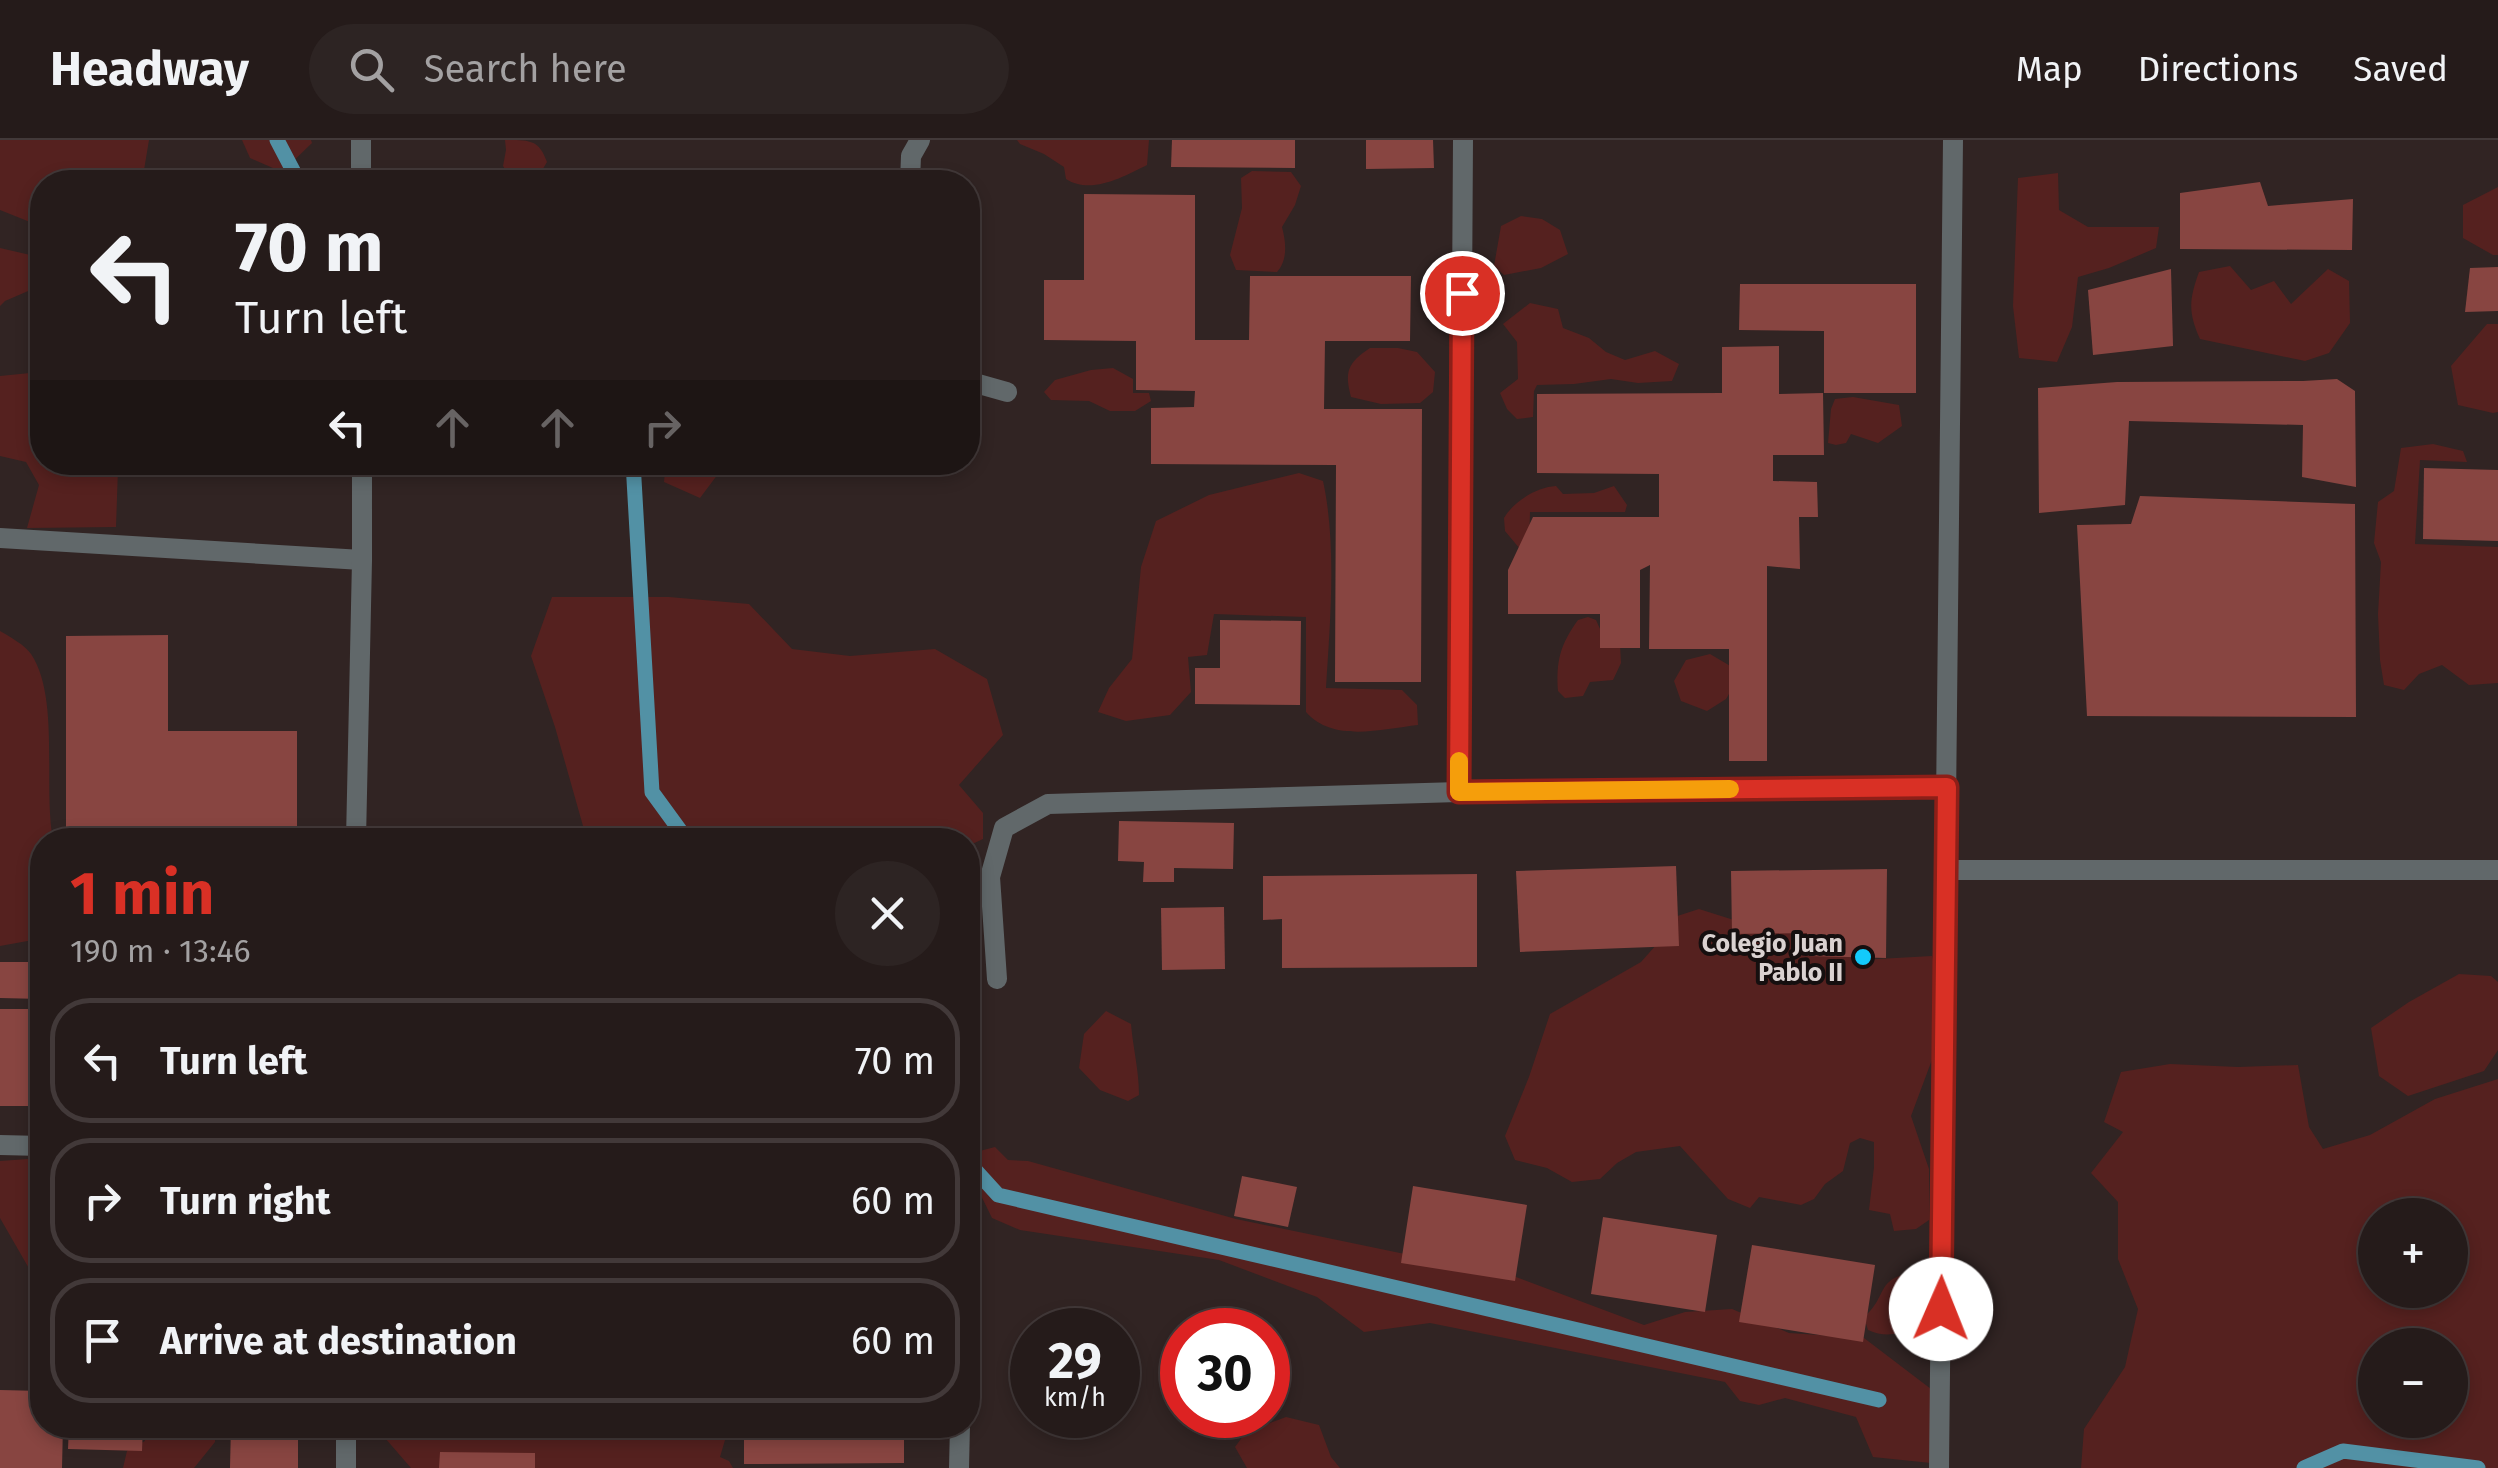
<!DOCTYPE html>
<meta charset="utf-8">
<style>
:root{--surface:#251b1a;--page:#2d2423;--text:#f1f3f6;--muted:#a3a1a2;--line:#423939;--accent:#d93025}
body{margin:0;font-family:"Fira Sans",sans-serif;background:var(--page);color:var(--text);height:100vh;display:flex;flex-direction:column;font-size:38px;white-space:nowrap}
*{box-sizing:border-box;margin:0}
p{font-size:32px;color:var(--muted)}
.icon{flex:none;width:55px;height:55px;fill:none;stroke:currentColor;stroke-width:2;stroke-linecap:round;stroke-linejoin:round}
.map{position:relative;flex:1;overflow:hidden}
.sheet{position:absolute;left:30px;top:688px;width:950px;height:610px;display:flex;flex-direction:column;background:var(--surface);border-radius:40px;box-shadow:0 5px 15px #0003,0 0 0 2px var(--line)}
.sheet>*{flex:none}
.banner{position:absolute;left:30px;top:30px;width:950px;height:305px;border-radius:40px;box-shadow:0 5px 15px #0003,0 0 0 2px var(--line);background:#251b1a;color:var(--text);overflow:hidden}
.controls{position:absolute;left:2358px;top:1058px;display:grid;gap:20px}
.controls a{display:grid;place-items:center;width:110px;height:110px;border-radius:50%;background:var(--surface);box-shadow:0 5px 15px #0003,0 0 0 2px var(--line);font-size:50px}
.speed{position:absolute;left:1010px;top:1168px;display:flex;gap:20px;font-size:50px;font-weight:700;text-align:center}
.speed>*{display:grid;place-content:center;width:130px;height:130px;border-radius:50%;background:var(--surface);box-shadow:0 5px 15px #0003,0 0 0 2px var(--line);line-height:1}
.speed small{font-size:25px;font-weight:400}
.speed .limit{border:15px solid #d22;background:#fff;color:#111}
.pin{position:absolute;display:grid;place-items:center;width:85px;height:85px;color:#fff;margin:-42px;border:5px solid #fff;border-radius:50%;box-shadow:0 2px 10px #0007}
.me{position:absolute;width:110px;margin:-55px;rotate:1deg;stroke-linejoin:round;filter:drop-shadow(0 0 8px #0008)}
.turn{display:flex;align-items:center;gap:35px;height:210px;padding:0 40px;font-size:45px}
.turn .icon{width:130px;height:130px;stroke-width:2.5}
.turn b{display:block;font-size:70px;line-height:85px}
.lanes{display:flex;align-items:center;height:95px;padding:0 40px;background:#0003;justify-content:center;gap:50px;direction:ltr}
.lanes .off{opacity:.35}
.round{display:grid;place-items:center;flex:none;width:105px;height:105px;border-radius:52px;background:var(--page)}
.head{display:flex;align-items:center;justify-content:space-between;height:170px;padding:0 40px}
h1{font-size:60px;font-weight:700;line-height:75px;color:var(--accent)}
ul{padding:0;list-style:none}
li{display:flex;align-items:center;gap:30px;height:125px;margin:0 20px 15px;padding:0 20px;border:5px solid var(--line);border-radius:40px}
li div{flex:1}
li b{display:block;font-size:38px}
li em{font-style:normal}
header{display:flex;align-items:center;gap:60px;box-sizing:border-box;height:140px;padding:0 50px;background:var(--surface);border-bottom:2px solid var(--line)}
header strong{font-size:48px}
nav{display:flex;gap:55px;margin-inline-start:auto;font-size:35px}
.search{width:700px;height:90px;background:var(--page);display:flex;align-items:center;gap:25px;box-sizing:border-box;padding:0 35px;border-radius:55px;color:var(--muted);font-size:38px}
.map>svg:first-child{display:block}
</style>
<header>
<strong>Headway</strong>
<div class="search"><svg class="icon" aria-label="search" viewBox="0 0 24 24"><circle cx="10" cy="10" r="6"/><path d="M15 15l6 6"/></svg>Search here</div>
<nav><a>Map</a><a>Directions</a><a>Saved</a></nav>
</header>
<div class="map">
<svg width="2498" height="1328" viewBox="0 0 2498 1328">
<rect width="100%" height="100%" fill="#312423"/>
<!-- green -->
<g fill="#55211f" fill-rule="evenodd">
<polygon points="0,0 149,0 142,42 42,42 42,82 30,82 0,70"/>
<polygon points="242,0 311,0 312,3 282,32 250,18"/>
<path d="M505 0C531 0 539 0 547 22L535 42C518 42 512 40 503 26L506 10Z"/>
<path d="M1017 0H1149L1147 25C1123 37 1091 55 1066 39L1064 27 1044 14 1020 4Z"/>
<path d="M1252 31 1291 32 1301 46 1295 65 1282 87C1286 102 1288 120 1277 132L1236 130 1230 115 1242 68 1241 38Z"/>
<polygon points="2058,33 2059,70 2088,87 2159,87 2156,108 2109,128 2078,137 2072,187 2057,222 2019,218 2013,166 2018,38"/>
<polygon points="2498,47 2498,115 2493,115 2463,98 2463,65"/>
<polygon points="1521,76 1542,79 1560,90 1568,114 1541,128 1504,135 1494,126 1501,86"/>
<polygon points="0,108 39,117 42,145 5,161 0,166"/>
<path d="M2230 126 2251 150 2274 141 2291 164 2328 129 2349 141 2350 183 2329 213 2305 221 2200 199C2188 172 2189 160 2199 132Z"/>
<polygon points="1530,163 1558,169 1563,188 1589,198 1606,212 1625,220 1655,211 1679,224 1672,241 1638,243 1611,239 1574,244 1537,245 1534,251 1533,277 1517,279 1507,269 1500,253 1518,239 1517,202 1503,184"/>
<polygon points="2487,184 2498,184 2498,272 2493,273 2458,265 2451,226"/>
<path d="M1370 208H1398L1417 212 1435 232 1433 252 1420 263 1381 264 1351 257C1344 231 1348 223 1370 208Z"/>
<polygon points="1113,228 1133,239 1133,253 1149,253 1151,261 1135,271 1110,271 1089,261 1051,260 1044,252 1055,240 1091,230"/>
<polygon points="40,232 42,233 42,322 115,323 118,329 116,387 27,388 39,345 26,322 0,316 0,236"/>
<polygon points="1853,257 1899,265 1902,286 1878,303 1851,294 1846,303 1836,305 1828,303 1831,269 1835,259"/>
<polygon points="2433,304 2463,311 2467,322 2420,320 2415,404 2498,407 2498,543 2469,545 2442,525 2419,534 2404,550 2384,545 2380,520 2378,474 2381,422 2374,403 2378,362 2394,351 2401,308"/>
<polygon points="666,322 715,323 718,334 700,358 664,342"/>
<path d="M1299 333 1323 341C1337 405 1330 483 1326 548L1402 550 1417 565 1418 585C1382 589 1333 603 1306 572V477L1214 474 1207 515 1188 517 1191 552 1170 575 1126 581 1098 572 1109 548 1132 519 1141 427 1156 381 1209 355Z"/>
<path d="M1556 346 1563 354 1594 353 1614 346 1627 365 1625 372H1530L1529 406 1520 409 1505 391 1504 378C1514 361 1537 347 1556 346Z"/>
<polygon points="552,457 669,457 749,464 792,509 850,516 935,509 987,539 1003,595 959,645 983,673 983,699 968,706 968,700 587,700 555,587 531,516"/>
<path d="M1588 477 1596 480 1605 500 1620 505 1621 523 1613 540 1590 542 1583 556 1565 558 1558 551C1556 521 1560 505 1578 480Z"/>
<path d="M0 491C10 497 25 505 31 514 60 557 43 647 53 700H42V802L33 800 0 806Z"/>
<polygon points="1710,514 1732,527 1735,544 1726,559 1707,571 1681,561 1674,541 1686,520"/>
<polygon points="1699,769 1737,781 1787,775 1832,805 1860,820 1932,816 1944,862 1936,909 1911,976 1929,1029 1929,1080 1916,1089 1894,1091 1890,1074 1869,1070 1874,1027 1874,1002 1860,998 1850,1003 1843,1031 1825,1044 1814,1059 1801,1065 1759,1057 1750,1068 1728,1059 1680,1006 1636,1012 1617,1023 1600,1039 1572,1042 1547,1028 1515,1020 1505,996 1529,937 1550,874 1641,822 1657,804 1668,779"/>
<polygon points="2459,834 2491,836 2498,842 2498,910 2484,931 2408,956 2379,936 2371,888 2409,862"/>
<path d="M1106 871 1131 884C1133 908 1139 930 1139 955L1128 961 1100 950 1079 928 1084 894Z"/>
<path d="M2170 924 2238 927 2298 925 2309 987 2323 1009 2370 995 2435 959 2498 939V1328H2081L2084 1289 2125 1227 2138 1169 2118 1119V1062L2091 1033 2123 992 2104 982 2121 932ZM2375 1075H2450V1150H2375ZM2375 1205H2450V1280H2375Z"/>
<polygon points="995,1007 1008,1020 1028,1021 1236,1079 1400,1113 1492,1128 1644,1185 1685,1172 1732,1169 1789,1193 1864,1198 1931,1249 1931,1323 1873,1317 1856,1277 1785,1258 1759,1265 1740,1261 1725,1242 1430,1183 1364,1192 1317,1157 1219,1120 1020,1090 992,1078 968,1029 968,1014"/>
<polygon points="42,1018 42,1151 0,1078 0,1021"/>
<path d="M1919 1132 1933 1147 1932 1170C1913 1188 1895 1202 1868 1190L1864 1177C1890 1155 1873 1137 1919 1132Z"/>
<polygon points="1286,1277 1319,1285 1331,1317 1340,1328 1247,1328 1235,1307 1246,1292"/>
<polygon points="140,1285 216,1285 215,1302 194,1328 123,1328 127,1311 145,1301"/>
<polygon points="386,1285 721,1285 725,1300 720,1317 729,1321 733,1328 411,1328 385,1298"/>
</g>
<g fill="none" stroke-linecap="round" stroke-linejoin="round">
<!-- stream -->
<g stroke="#5291a5" stroke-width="15">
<polyline points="277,0 299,42"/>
<polyline points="633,322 652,652 687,700"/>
<polyline points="968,1022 998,1055 1879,1260"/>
<polyline points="2304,1328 2343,1311 2478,1328"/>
</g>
</g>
<!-- building -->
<g fill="#884541">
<polygon points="1172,0 1295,0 1295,28 1171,27"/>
<polygon points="1366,0 1433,0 1434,28 1366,29"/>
<polygon points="2260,42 2268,66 2353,59 2352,110 2180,109 2180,53"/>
<polygon points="1084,54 1195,55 1195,200 1249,200 1250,136 1411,136 1410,201 1325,201 1324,269 1422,269 1421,542 1335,542 1336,325 1151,324 1151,268 1194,267 1195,251 1136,250 1136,201 1044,200 1044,140 1084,140"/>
<polygon points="2498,127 2498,171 2465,172 2470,128"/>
<polygon points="2171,129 2173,206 2093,215 2088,150"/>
<polygon points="1740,144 1916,144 1916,253 1824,253 1824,191 1739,190"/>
<polygon points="1779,206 1779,254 1823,253 1824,315 1773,315 1773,341 1817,342 1818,377 1799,377 1800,429 1767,426 1767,621 1729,621 1729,509 1649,509 1650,425 1640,430 1640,508 1600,508 1600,474 1508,474 1508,430 1533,377 1659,377 1659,334 1537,333 1537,254 1722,253 1722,207"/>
<polygon points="2337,239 2355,251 2356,347 2302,337 2303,285 2129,281 2125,365 2039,373 2038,248 2117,242 2303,241"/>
<polygon points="2424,328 2498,330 2498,401 2423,399"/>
<polygon points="2140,356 2355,364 2356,577 2087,576 2077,385 2131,384"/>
<polygon points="1220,480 1301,481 1300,565 1195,564 1195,528 1220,528"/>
<polygon points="168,495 168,591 297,591 297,689 135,689 135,700 66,700 66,496"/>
<polygon points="1119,681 1234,683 1233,729 1174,728 1174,742 1143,742 1144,722 1118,721"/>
<polygon points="1676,726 1679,806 1520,812 1516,731"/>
<polygon points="1887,729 1886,818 1808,816 1807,793 1732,794 1731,731"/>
<polygon points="1477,734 1477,827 1282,828 1282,779 1263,780 1263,736"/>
<polygon points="1224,767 1225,829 1162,830 1161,768"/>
<polygon points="0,822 42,822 42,859 0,858"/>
<rect x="0" y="869" width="42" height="97"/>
<polygon points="1242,1036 1297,1047 1288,1087 1234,1076"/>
<polygon points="1413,1046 1527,1065 1515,1141 1401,1123"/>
<polygon points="1603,1077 1717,1095 1705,1172 1591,1154"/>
<polygon points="1752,1105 1875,1125 1863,1202 1739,1182"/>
<polygon points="0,1250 42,1251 42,1285 63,1285 62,1328 0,1328"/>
<polygon points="69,1285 143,1285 142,1311 68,1309"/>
<polygon points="231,1285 298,1285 298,1328 230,1328"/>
<polygon points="744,1285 904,1285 904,1323 744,1324"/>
<polygon points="440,1312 535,1313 535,1328 439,1328"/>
</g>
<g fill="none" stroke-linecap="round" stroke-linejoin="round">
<!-- lane -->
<g stroke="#61686a" stroke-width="20">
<polyline points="910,42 911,16 920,0"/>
<polyline points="968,241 1007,252"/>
<polyline points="997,839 990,737 1004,688 1048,664 1459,652"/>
</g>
<!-- street -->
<g stroke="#61686a" stroke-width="20">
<polyline points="361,0 361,42"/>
<polyline points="1463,0 1459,652 1947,647"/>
<polyline points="0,398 362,420"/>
<polyline points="356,700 362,420 362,322"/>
<polyline points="1945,730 2498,730"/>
<polyline points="0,1005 42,1006"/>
<polyline points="346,1328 346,1285"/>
<polyline points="959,1328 960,1285"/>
<polyline points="1939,1328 1953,0"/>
</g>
</g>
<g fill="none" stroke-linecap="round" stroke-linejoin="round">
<!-- route casing -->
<g stroke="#8d1f18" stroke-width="25">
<polyline id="route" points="1462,153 1459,652 1947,647 1941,1169"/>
</g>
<!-- route -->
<use href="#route" stroke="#d93025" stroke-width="18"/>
<!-- slow -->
<polyline stroke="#f59e0b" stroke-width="18" points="1459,621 1459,652 1730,649"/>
</g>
<!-- markers -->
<circle fill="#13cafb" stroke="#150f0f" stroke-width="4" cx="1863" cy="817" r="10"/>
<g text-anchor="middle" stroke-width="8" stroke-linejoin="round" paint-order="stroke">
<!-- poi labels -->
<g font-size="25" font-weight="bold" fill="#dad2d1" stroke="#150f0f" text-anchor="end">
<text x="1843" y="812">Colegio Juan<tspan x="1843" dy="29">Pablo II</tspan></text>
</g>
</g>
</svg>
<div class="controls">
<a>+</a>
<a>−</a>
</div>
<div class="speed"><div>29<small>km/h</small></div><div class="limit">30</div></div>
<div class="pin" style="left:1462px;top:153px;background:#d93025"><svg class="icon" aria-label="arrive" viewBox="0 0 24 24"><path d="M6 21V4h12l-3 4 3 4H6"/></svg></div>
<svg class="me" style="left:1941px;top:1169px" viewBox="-20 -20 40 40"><circle r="19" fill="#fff"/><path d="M0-13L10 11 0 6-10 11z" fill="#d93025"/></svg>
<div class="banner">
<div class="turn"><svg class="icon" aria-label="left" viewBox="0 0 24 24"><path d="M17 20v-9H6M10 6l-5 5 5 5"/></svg><div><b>70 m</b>Turn left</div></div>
<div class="lanes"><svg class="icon" aria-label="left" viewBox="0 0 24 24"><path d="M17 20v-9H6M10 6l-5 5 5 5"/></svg><svg class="icon off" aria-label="ahead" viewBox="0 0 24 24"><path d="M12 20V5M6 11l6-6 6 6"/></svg><svg class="icon off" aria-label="ahead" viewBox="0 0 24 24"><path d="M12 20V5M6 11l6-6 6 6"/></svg><svg class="icon off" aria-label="right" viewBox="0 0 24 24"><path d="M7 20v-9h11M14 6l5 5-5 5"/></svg></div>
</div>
<section class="sheet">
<div class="head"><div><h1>1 min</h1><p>190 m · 13:46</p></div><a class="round"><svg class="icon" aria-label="close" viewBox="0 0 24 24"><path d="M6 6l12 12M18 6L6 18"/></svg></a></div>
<ul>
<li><svg class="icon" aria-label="left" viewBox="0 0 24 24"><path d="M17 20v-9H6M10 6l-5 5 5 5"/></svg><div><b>Turn left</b></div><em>70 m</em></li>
<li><svg class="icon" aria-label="right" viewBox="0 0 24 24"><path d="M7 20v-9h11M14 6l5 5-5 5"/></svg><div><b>Turn right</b></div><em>60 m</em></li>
<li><svg class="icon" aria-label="arrive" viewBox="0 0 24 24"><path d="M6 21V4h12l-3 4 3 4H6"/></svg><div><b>Arrive at destination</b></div><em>60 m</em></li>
</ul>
</section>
</div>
